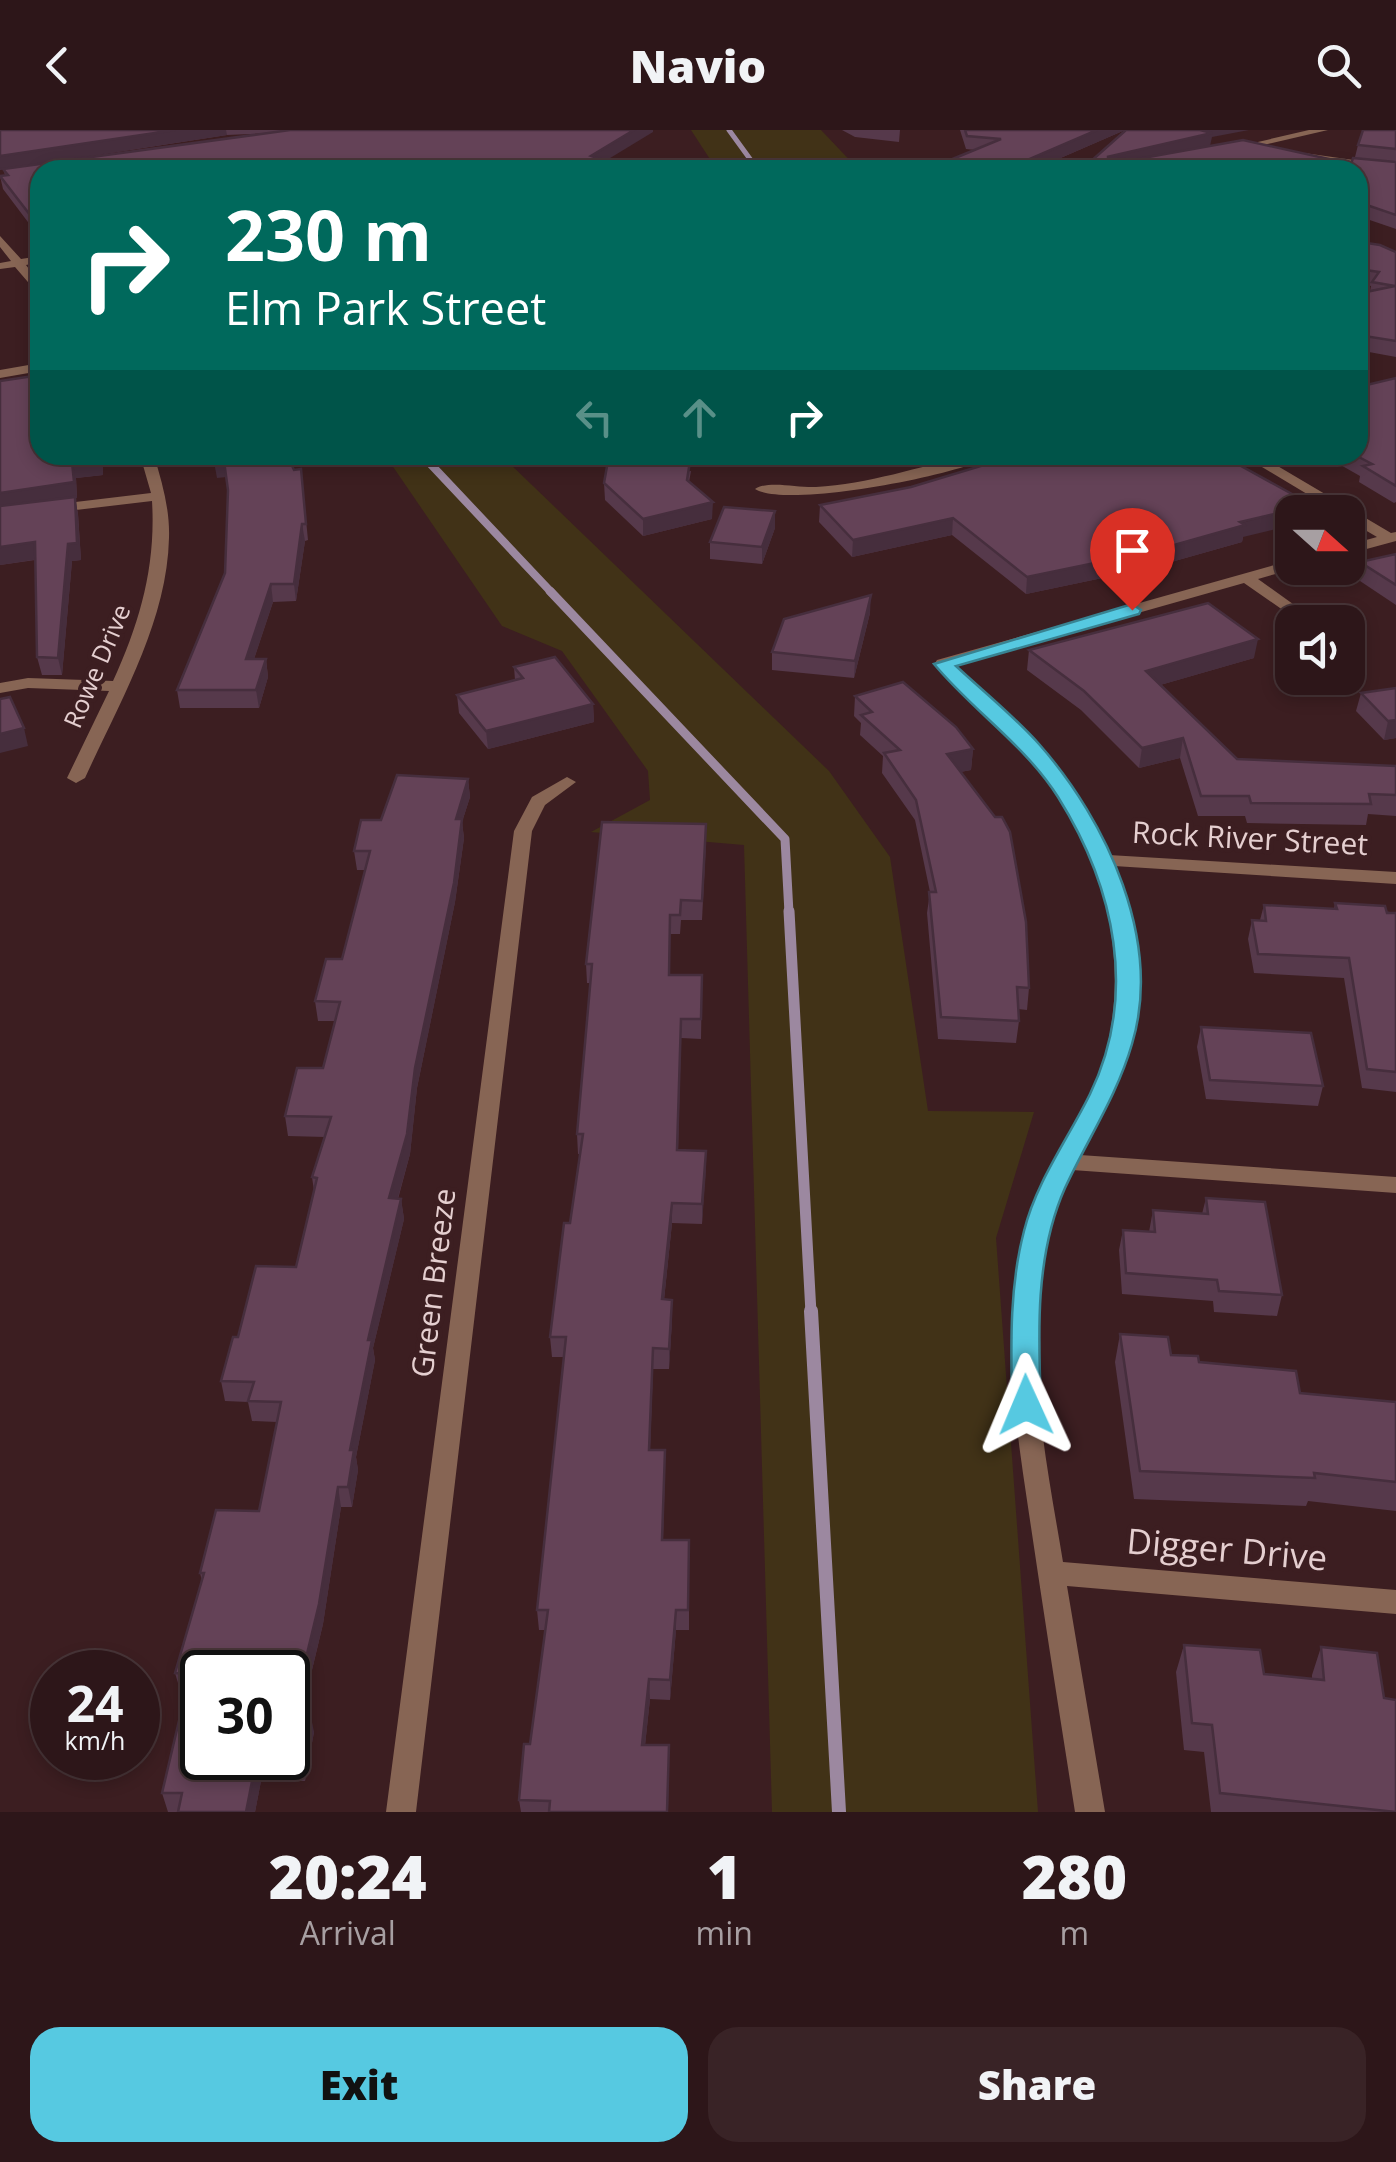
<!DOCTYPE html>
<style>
:root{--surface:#2d1619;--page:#392326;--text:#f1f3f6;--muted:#a79fa2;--line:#483538;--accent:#56c9e1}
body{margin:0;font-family:"Open Sans",sans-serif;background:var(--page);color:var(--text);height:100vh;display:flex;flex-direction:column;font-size:38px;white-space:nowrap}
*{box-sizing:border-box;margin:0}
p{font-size:32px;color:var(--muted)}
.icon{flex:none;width:55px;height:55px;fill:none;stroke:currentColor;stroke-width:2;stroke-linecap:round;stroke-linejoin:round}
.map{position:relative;height:1682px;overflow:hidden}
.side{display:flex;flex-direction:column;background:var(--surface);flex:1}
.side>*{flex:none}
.hud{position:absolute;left:30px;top:30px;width:1338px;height:305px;border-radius:30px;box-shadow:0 5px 15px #0003,0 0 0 2px var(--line);background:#00695c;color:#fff;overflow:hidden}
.needle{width:65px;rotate:111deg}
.fabs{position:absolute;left:1275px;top:365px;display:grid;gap:20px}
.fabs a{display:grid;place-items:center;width:90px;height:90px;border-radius:20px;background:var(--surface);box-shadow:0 5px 15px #0003,0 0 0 2px var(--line);font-size:50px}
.speed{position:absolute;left:30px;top:1520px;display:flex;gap:20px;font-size:50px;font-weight:700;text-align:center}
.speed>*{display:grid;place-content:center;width:130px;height:130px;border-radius:50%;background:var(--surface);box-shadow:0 5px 15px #0003,0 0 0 2px var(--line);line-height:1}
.speed small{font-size:25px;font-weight:400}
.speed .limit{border:5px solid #111;border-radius:15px;background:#fff;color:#111}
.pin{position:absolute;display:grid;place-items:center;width:85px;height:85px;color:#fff;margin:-102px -42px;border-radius:50% 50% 50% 0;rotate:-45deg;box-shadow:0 0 10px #0007}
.pin .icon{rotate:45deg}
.me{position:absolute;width:110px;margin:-55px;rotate:359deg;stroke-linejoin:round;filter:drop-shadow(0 0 8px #0008)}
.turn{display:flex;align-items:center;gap:35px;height:210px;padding:0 30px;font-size:45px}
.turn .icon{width:130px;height:130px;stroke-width:2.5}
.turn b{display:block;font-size:70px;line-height:85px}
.lanes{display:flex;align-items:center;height:95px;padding:0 30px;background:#0003;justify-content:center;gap:50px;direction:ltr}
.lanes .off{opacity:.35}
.eta{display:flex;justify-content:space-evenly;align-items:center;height:170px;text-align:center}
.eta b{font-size:60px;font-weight:800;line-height:70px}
.cta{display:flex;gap:20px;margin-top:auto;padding:20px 30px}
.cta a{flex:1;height:115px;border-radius:30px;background:var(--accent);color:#111;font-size:40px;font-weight:800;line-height:115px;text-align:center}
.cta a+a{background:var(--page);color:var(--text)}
header{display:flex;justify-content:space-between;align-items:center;height:130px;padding:0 30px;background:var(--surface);font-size:45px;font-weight:800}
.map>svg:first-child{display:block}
</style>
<header><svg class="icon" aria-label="back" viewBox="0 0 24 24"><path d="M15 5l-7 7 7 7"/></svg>Navio<svg class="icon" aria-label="search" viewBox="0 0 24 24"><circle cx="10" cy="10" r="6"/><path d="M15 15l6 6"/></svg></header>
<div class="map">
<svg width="1396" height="1682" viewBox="0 0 1396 1682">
<rect width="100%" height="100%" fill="#3c1e21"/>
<!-- green -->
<g fill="#413217">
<polygon points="691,0 821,0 859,40 717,40"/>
<polygon points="385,325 512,325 506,330 829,641 890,727 928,981 1034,982 996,1108 1038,1682 772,1682 744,715 591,702 650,670 648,641 562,521 502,496"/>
</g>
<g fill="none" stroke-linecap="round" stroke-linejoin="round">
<!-- stream-far4 -->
<polyline stroke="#9c88a0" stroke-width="5" points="729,0 758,40"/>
<!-- stream-far3 -->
<polyline stroke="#9c88a0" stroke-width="8" points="422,325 552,463"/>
<!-- stream-far2 -->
<polyline stroke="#9c88a0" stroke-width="9" points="550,461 785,709 789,783"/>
<!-- stream-far1 -->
<polyline stroke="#9c88a0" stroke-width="11" points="789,781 811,1183"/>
<!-- stream -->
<polyline stroke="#9c88a0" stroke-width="14" points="811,1181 839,1682"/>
<!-- minor -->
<g fill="#876554" fill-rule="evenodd">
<polygon points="1309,0 1328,0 1237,21 1232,18"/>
<polygon points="1304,23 1396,36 1396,42 1300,28"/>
<polygon points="0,106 21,129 40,126 40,132 26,135 40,154 40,166 15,137 0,139 0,133 11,131 0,117"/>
<polygon points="40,233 40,241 0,248 0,240"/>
<path d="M140 325H154C162 353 170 379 169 408 167 493 119 573 85 648L76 653 67 648 109 561 28 558 0 563V553L28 548 113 551C140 492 156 436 152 371L0 389V381L151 363Z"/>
<path d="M969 325H993C962 345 786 379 755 359 769 350 798 358 816 357 868 354 919 337 969 325Z"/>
<polygon points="1242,325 1259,325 1391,403 1396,402 1396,411 1348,424 1348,415 1377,407 1348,390 1348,382 1337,382"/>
<path d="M1292 430V438H1297L1258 449 1318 492H1300L1244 453 954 535C1016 593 1073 647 1109 725L1396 742V754L1114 736C1151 853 1139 920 1080 1025L1396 1047V1063L1072 1040C1010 1162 1042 1305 1063 1432L1396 1460V1484L1067 1456 1105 1682H1075C1060 1587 1045 1492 1031 1397 1021 1328 1008 1257 1013 1186 1016 1139 1025 1090 1046 1047 1061 1018 1081 991 1093 961 1141 842 1106 718 1026 624 999 591 962 566 935 533L937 530Z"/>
<polygon points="1348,514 1360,521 1360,527 1348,527"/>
<polygon points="567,647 576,652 545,675 532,701 416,1682 386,1682 514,701 532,667"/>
</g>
</g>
<!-- wall -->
<g fill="#56394b" fill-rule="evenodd">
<path d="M0 0H653V2L40 40V108L3 59 0 46 5 45 3 39 0 40ZM270 3 40 34 227 5Z"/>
<polygon points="842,0 900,0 899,12 855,7"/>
<polygon points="960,0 1125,0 1033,40 926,40 975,20 966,19"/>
<polygon points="1396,0 1396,99 1358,86 1358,40 1355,27 1358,15"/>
<polygon points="1358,105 1360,112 1396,122 1396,227 1358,220 1358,173 1370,161 1371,156 1358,154"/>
<polygon points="1396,248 1396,372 1394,373 1359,352 1360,346 1323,325 1358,325"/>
<polygon points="0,251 40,325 102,325 103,345 76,348 77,368 75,368 78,384 81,430 72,431 62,545 42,545 37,527 35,430 0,435"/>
<polygon points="301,339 308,410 305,411 296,471 273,472 254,529 266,529 268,547 259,578 180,578 177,560 225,443 228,360 227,347 217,348 294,340"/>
<polygon points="691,341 689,352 712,389 643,406 605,370 604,353"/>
<polygon points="820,375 1243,407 1242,412 1150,438 1026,464 952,405 852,427 819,392"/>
<polygon points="775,398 762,434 710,429 710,412"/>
<polygon points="1396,424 1396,475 1357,449 1360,432"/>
<polygon points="870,483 854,548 772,540 772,522"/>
<polygon points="1029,520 1254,528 1160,555 1237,629 1396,636 1396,686 1368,684 1366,695 1247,693 1245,686 1198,686 1180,628 1139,638 1081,580 1027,540"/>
<polygon points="514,537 593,574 594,592 488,619 459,583 457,565 515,550"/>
<polygon points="1396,558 1396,608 1384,610 1356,581 1361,563"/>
<polygon points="855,566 973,619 971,640 960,642 1029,858 1027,880 1018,879 1019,891 1016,913 938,909 927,783 930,762 915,690 882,643 883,626 860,605 861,593 854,586"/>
<polygon points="468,649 470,667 462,692 464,708 455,772 417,958 410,1024 398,1069 401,1069 404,1089 373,1218 375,1230 356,1327 358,1340 352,1377 341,1377 323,1494 302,1582 314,1602 305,1651 261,1651 255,1682 168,1682 162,1663 185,1563 181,1563 175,1543 202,1451 200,1443 259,1381 277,1292 252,1291 248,1272 225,1271 221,1251 238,1207 296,1137 314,1061 312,1047 325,1007 288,1006 285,986 323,938 335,891 318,891 315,871 342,829 365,740 357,740 354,721 381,690"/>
<polygon points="706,712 702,790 681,790 680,804 670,804 670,845 702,845 701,909 681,908 678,1020 706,1021 702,1094 672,1093 664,1170 672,1190 669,1239 653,1239 650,1320 665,1340 663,1410 689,1410 689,1500 676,1500 670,1570 650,1569 645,1615 669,1615 668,1682 521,1682 519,1670 530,1614 546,1500 539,1500 537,1480 564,1227 552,1227 550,1207 570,1093 580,1024 578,1024 577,1004 590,853 587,853 586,834"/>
<polygon points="1335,773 1396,783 1396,962 1362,958 1344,848 1254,843 1248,809 1252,790 1260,790 1264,775 1334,779"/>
<polygon points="1201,897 1323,956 1318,976 1206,969 1197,917"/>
<polygon points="1206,1068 1282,1165 1277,1186 1214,1182 1213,1171 1122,1164 1119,1120 1123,1100 1149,1102 1153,1080 1202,1084"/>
<polygon points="1120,1204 1171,1225 1300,1263 1396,1272 1396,1381 1308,1371 1306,1376 1134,1369 1115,1232"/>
<polygon points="1184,1515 1264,1544 1312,1549 1312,1545 1321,1517 1396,1682 1211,1682 1204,1622 1184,1620 1176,1542"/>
</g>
<!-- shaded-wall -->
<g fill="#462e3d">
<polygon points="175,0 226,0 227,5 0,40 0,26"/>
<polygon points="634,0 653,0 653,2 592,39 591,26"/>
<polygon points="1097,0 1125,0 1033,40 1004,40"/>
<polygon points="1193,0 1249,0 1212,7 1210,16 1105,40 1107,27"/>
<polygon points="102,325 103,345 76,348 77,368 75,368 78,384 81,430 72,431 62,545 58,528 68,414 0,380 0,363 72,332"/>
<polygon points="224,331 227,347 217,348 214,332"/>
<polygon points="713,372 712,389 643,406 643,389"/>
<polygon points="1312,375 1310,382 1292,382 1292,395 1243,407 1242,412 1150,438 1026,464 1027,447"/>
<polygon points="775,381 775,398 762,434 762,417"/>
<polygon points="953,388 952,405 852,427 853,410"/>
<polygon points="302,394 305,411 296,471 294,454"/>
<polygon points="35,412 39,429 0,435 0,417"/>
<polygon points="271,454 273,472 248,547 246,529"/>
<polygon points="871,465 870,483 854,548 855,531"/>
<polygon points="1258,509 1254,528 1143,560 1146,541"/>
<polygon points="266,529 268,547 259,578 256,560"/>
<polygon points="593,574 594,592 488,619 486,601"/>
<polygon points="1396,590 1396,608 1384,610 1388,591"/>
<polygon points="24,598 28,616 0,623 0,604"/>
<polygon points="1183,608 1180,628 1139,638 1142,618"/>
<polygon points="973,619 971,640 945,645 947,624"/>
<polygon points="468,649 470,667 462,692 464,708 455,772 417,958 410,1024 392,1089 389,1068 415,938 456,689"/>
<polygon points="706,1021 706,1041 702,1094 702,1074"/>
<polygon points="401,1069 404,1089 373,1218 375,1230 356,1327 358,1340 352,1377 348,1357 350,1320 368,1210"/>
<polygon points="672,1073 672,1093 662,1190 662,1169"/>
<polygon points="672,1170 672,1190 669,1239 669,1219"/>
<polygon points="653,1218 653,1239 649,1340 649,1320"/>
<polygon points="338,1357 341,1377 323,1494 297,1602 293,1582"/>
<polygon points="676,1480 676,1500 670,1570 670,1550"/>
<polygon points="649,1549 650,1569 643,1635 642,1615"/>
<polygon points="310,1582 314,1602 305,1651 301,1632"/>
<polygon points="256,1631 261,1651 255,1682 246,1682"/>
</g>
<!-- building -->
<g fill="#644257" stroke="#462e3d" stroke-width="2.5" fill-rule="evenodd">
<polygon points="0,0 175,0 0,26"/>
<polygon points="290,0 634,0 591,26 634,40 40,40 40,93 37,94 0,46 8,45 3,39"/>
<polygon points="965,0 1097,0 1004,40 926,40 1001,9 967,6"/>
<polygon points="1126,0 1200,0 1212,3 1107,27 1132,30 1243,10 1329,29 1329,40 1081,40"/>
<polygon points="1363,0 1396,0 1396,19 1358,15"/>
<polygon points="1353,28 1396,32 1396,85 1358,72 1358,40 1349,40"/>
<polygon points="1358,105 1360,112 1380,115 1396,122 1396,211 1358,205 1358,173 1366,162 1395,156 1372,152 1379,142 1358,139"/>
<polygon points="40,245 40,325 100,325 100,329 72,332 74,352 0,363 0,251"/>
<polygon points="1396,248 1396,356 1363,336 1372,334 1355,325 1358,325 1358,257"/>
<polygon points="214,325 287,325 294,340 301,339 306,394 302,394 294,454 271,454 246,529 266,529 256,560 177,560 225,443 228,360 224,331 214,332"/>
<polygon points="609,325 691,325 687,350 713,372 643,389 604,353"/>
<polygon points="1017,325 1221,325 1312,375 1240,392 1245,395 1153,421 1027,447 953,388 853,410 820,375 911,357"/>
<polygon points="75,367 77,413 68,414 58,528 37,527 35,412 0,417 0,376"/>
<polygon points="724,377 775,381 762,417 710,412"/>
<polygon points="1396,424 1396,455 1360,432"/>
<polygon points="871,465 855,531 772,522 784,489"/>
<polygon points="1208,473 1258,509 1146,541 1237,629 1396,636 1396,665 1369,664 1371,674 1251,673 1249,666 1201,666 1183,608 1142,618 1084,561 1029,520"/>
<polygon points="555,527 593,574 486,601 457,565 523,548 514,537"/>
<polygon points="903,552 956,597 973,619 947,624 995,687 1002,687 1010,702 1026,792 1029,858 1017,857 1019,891 941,887 929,762 936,762 916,670 884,623 900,620 861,585 872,582 855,566"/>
<polygon points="1396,558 1396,590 1388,591 1361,563"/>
<polygon points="10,567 24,598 0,604 0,569"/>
<path d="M397 645 468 649 456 689H462L454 753 415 938 407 1004 389 1068 401 1069 368 1210H372L350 1320H354L348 1357H338L319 1474 293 1582H310L301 1632 256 1631 246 1682H178L182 1663H162L190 1544 175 1543 204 1443H200L216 1380 259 1381 281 1272 248 1271 254 1252 221 1251 233 1207H238L256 1136 296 1137 317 1048 312 1047 331 987 285 986 297 938H323L340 872 315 871 326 829H342L370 721H354L361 690H381ZM202 1542H288V1628H202Z"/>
<polygon points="602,692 706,694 702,771 681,770 680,785 670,785 669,845 702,845 701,889 681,889 677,1020 706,1021 702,1074 672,1073 662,1169 672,1170 669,1219 653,1218 649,1320 665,1320 662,1410 689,1410 688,1480 676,1480 670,1550 649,1549 642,1615 669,1615 667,1682 549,1682 550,1671 519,1670 524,1614 530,1614 548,1480 537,1480 566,1207 550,1207 564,1093 570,1093 583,1004 577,1004 592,834 586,834"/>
<polygon points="1335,773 1385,776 1387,783 1396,783 1396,942 1367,939 1349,828 1258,824 1252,790 1266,791 1264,775 1337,779"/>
<polygon points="1201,897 1311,903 1323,956 1210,950"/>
<polygon points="1206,1068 1265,1072 1282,1165 1219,1161 1217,1150 1126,1143 1123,1100 1155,1102 1153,1080 1208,1084"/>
<polygon points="1120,1204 1168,1207 1171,1225 1198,1226 1199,1232 1296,1241 1300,1263 1396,1272 1396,1352 1314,1343 1315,1348 1140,1341"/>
<polygon points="1184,1515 1260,1520 1264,1544 1324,1550 1321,1517 1377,1523 1384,1568 1396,1570 1396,1682 1220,1663 1212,1595 1192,1593"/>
</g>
<!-- route -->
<path fill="#56c9e1" stroke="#388392" stroke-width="2.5" d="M1132 474 1141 480 1139 484 956 536C984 562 1014 586 1039 614 1107 691 1163 811 1132 914 1117 966 1087 1010 1065 1058 1035 1125 1038 1204 1041 1275L1036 1283H1016L1012 1275C1011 1217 1009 1158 1024 1101 1036 1052 1068 1009 1090 964 1138 865 1115 758 1058 667 1025 615 973 581 934 534Z"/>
<g text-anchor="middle" stroke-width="9" stroke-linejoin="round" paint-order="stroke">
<!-- far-street labels -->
<g font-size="25" fill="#e5cfd0" stroke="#3c1e21">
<text transform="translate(97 536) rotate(-67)" y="9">Rowe Drive</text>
</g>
<!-- street labels -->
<g font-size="30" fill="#e5cfd0" stroke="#3c1e21">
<text transform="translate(1250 709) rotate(3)" y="10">Rock River Street</text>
<text transform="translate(434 1153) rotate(-83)" y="10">Green Breeze</text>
</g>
<!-- near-street labels -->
<g font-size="35" fill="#e5cfd0" stroke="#3c1e21">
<text transform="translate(1227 1420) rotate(5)" y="12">Digger Drive</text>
</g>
</g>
</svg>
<div class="fabs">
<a><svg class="needle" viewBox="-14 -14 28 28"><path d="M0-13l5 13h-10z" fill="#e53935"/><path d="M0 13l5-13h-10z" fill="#a79fa2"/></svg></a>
<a><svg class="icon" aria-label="sound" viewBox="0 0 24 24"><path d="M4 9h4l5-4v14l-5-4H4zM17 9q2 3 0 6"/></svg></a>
</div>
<div class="speed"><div>24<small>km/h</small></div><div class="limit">30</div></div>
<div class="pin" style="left:1132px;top:480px;background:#d93025"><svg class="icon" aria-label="arrive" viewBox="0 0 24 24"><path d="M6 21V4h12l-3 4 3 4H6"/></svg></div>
<svg class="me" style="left:1026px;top:1275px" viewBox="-20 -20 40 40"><path d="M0-17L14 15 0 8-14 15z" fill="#56c9e1" stroke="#fff" stroke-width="4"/></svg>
<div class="hud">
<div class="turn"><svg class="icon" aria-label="right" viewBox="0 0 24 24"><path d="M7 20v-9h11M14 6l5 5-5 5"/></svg><div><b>230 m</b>Elm Park Street</div></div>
<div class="lanes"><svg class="icon off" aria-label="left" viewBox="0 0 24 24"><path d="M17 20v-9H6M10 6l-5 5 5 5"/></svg><svg class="icon off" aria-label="ahead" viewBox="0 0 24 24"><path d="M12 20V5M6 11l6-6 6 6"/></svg><svg class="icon" aria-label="right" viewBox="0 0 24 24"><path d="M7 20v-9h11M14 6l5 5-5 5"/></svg></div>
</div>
</div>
<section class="side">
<div class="eta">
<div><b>20:24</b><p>Arrival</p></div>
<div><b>1</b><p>min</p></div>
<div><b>280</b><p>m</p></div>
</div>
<div class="cta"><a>Exit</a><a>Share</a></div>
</section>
